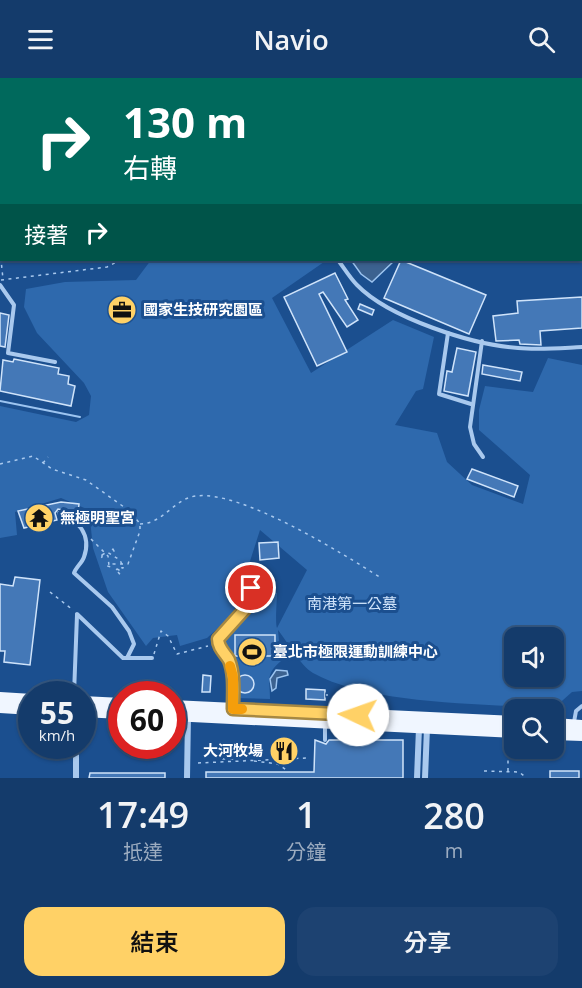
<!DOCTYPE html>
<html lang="zh-TW">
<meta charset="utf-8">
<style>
:root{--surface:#143b6b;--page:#1d4271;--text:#f1f3f6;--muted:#9dadc1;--line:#33557e;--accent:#ffd166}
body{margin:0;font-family:"Open Sans","Noto Sans TC",sans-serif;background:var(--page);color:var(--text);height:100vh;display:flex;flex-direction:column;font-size:22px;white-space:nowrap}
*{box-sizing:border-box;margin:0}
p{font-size:20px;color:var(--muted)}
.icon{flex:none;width:33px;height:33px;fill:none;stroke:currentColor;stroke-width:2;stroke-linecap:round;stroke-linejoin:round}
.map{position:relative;height:700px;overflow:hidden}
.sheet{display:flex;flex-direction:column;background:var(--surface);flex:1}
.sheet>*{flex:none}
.banner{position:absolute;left:0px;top:0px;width:582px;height:183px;box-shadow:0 2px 4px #0004,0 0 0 2px var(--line);background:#00695c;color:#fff;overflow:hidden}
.buttons{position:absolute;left:504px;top:549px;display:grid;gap:12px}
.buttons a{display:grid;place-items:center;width:60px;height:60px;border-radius:12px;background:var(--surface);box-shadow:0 2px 4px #0004,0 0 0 2px var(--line);font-size:30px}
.speed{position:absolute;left:18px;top:603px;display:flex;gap:12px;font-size:30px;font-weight:700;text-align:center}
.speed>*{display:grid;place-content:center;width:78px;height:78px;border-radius:50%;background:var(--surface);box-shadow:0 2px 4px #0004,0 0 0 2px var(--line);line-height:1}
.speed small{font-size:15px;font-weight:400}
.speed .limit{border:9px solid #d22;background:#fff;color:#111}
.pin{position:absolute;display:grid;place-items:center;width:51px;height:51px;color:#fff;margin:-26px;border:3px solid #fff;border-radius:50%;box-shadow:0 2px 6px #0007}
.me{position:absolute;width:66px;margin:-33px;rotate:273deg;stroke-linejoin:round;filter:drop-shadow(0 0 4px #0008)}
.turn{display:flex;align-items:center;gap:21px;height:126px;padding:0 24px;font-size:27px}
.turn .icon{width:78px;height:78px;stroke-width:2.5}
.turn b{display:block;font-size:42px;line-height:51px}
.then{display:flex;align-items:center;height:57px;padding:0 24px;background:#0003;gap:12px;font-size:22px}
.eta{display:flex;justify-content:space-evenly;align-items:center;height:102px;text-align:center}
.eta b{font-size:36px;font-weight:600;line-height:42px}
.cta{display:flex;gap:12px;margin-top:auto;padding:12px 24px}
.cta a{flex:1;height:69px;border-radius:18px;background:var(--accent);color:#111;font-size:24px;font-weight:600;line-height:69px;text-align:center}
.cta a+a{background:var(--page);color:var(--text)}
header{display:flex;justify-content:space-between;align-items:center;height:78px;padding:0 24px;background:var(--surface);font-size:27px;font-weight:600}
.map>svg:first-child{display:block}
</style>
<header><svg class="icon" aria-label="menu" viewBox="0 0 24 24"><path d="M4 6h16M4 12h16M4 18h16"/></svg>Navio<svg class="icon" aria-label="search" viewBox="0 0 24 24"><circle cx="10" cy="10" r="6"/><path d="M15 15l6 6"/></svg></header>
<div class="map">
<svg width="582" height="700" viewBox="0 0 582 700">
<rect width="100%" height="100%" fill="#1b4f8f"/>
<!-- green -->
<g fill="#2e69ad" fill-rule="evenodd">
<polygon points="0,0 126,0 2,2 0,59"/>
<path d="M151 182H323L324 184 272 220 311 295 393 242 434 259 423 311 416 313 395 347 437 355 447 384 472 407 523 426 530 397 479 352V332L485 308 533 314 548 280 582 287V613L572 614 554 630C488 626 370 627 313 595 300 587 288 565 278 552L281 583C265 596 270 603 270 621L233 620C233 598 230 584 218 565L251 530 259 513 277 515C277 522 275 545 277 550L307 492 260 452 233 536 207 560 180 568 177 557 153 560 146 568 108 514 93 470 89 432 61 420 15 434 17 457 0 460V328L76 344 89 337 91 318 84 305 37 255 24 229 26 211 65 204 136 202ZM514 560H554V598H514Z"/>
</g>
<!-- water -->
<g fill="#3c6290" stroke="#9cc4f0" stroke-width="1.5">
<polygon points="351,182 395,182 372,204 361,196"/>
<polygon points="276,592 287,593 288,597 277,600 276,610 272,613 270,601"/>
</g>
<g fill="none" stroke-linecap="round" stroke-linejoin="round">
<!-- stream -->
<g stroke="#9cc4f0" stroke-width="2">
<polyline points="580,41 582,40"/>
<polyline points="0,75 2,75"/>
<polyline points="0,323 80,339"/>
</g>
</g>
<!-- building -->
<g fill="#4478b7" stroke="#cfe3fa" stroke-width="1.5">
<polygon points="401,182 486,217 469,256 384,220"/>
<polygon points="335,195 348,221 345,222 358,242 347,249 323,214 319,216 347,274 317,288 284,219"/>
<polygon points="582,219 582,250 540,253 541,267 520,266 519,262 496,263 493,238 518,235 517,223"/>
<polygon points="360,226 374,232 372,237 358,231"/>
<polygon points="0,235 9,237 5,269 0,268"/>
<polygon points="457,270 476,274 468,318 444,313 447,293 452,294"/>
<polygon points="14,281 59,290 58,296 69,298 68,306 75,308 71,328 0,313 3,282 13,284"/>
<polygon points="483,287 522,294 520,303 482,296"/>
<polygon points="472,391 518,408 514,419 467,401"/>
<polygon points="61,424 79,426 78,435 58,431 55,435 57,442 24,450 18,433"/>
<polygon points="278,464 279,480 260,482 259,465"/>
<polygon points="15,499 40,502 30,587 4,584 5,573 0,573 0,506 13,508"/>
<rect x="235" y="557" width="40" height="21"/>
<circle cx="245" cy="606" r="9"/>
<polygon points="203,597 211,598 210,614 202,614"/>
<polygon points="306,611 325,612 325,622 306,621"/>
<polygon points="315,662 326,666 329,662 403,662 403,700 206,700 206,694 314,694"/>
<rect x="550" y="693" width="29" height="7"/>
<polygon points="90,695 165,695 165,700 89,700"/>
</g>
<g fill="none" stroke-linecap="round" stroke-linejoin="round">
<!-- pedestrian-tunnel -->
<polyline stroke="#3d69a0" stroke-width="5" stroke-dasharray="5 2.5" stroke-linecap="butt" points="325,617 326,617"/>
<!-- path -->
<g stroke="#a9c9ee" stroke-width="1.5" stroke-dasharray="3 4.5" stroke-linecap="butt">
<polyline points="0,89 2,89"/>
<polyline points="0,158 2,145"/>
<polyline points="0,172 3,201"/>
<polyline points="1,202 107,189 120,182"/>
<polyline points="43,385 48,379"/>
<polyline points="0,386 33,378 52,391 86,402 131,434 140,446 140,453 128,486 113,486 112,489 107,488 105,491"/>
<path d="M140 446C163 446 175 420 196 418 241 412 342 475 381 500"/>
<polyline points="91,461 108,478 109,488"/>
<polygon points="113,471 114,473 113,474 111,473"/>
<polyline points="102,477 107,474 120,482 123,489"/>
<polygon points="102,477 102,479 101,480 100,478"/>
<polygon points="123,489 123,490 122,490 122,489"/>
<polygon points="117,491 119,492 118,494 116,492"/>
<polyline points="118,494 122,499"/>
<polyline points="50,514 73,532"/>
<polyline points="154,576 161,553 168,558 177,576 208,568"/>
<polyline points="326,617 328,617"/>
<polyline points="218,675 223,681 247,681"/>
<polyline points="254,683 278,686 289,694"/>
<polyline points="198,685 306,680"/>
<polyline points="484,693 519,694 527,700"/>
<polyline points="508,693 508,662"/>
</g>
<!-- service -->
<g stroke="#a9c9ee" stroke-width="4">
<polyline points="137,0 138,2"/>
<polyline points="234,0 234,2"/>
<polyline points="401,0 401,2"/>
<polyline points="459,0 461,2"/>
<polyline points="221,2 229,0"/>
<polyline points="580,16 582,16"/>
<polyline points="580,51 582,51"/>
<polyline points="0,61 2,61"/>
<path d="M338 182C344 190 350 200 357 207 389 240 473 267 518 270 539 272 561 270 582 269"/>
<polyline points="0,207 14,227 8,275 55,284"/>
<polyline points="448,255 439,316 471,326"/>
<polyline points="482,263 470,349 474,366 483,379"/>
<path d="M59 435C78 441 92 457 84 479 82 485 76 489 74 495L112 529 129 553 134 566 127 580"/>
<polyline points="77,536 123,580 152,580"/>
<path d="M218 565C231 587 233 602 233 627"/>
<polyline points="214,567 245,531 251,511"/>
<polyline points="74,616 77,537"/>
<polyline points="574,644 576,633 582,628"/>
<polyline points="325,662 325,647"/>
</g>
<!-- minor -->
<g stroke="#a9c9ee" stroke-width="6">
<polyline points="76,668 76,700"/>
<polyline points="187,700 188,638"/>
<polyline points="417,700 419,650"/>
<polyline points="425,700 427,650"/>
</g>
<!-- primary -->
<g stroke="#f0f6ff" stroke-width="12">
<polyline points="0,620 32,622"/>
<polyline points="82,624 122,626"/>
<polyline points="172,628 514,644"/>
<polyline points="0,629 32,631"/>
<polyline points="82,633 122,635"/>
<polyline points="172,637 514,654"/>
<polyline points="554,646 582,648"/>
<polyline points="554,656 582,657"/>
</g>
</g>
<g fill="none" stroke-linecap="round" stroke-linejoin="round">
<!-- route casing -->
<g stroke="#a68842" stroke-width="15">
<path id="route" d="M251 510 245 531 218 561C218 570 225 575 229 582 235 597 233 615 233 631L358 637"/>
</g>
<!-- route -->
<use href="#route" stroke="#ffd166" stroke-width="10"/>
<!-- slow -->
<polyline stroke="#f59e0b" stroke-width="10" points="230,588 233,599 233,631 242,631"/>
</g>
<!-- icons -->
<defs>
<g id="office-disc" transform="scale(1.5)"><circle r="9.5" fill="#ffd166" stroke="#1b4f8f"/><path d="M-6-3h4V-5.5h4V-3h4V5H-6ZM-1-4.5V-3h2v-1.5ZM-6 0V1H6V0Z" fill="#111"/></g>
<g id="temple-disc" transform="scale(1.5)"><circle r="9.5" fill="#ffd166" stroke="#1b4f8f"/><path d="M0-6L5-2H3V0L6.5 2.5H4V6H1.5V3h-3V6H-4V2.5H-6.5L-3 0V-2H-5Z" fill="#111"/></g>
<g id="stadium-disc" transform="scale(1.5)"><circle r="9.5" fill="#ffd166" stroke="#1b4f8f"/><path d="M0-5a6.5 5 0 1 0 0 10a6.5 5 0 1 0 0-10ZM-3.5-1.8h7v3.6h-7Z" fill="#111"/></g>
<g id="restaurant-disc" transform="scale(1.5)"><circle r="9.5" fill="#ffd166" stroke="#1b4f8f"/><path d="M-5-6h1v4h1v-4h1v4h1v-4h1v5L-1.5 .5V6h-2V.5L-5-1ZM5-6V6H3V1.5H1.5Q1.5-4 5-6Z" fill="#111"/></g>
</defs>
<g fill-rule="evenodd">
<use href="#office-disc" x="122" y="232"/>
<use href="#temple-disc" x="39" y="440"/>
<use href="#stadium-disc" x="252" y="574"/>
<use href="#restaurant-disc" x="284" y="673"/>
</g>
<g text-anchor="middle" stroke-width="6" stroke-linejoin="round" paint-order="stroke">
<!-- poi labels -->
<g font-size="15" font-weight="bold" fill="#fff" stroke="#1b4f8f" text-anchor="start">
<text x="143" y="237">國家生技研究園區</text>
<text x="60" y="445">無極明聖宮</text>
<text x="273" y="579">臺北市極限運動訓練中心</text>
<text x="263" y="678" text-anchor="end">大河牧場</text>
</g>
<!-- park labels -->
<g font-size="15" fill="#cfe3fa" stroke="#1b4f8f">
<text x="352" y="531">南港第一公墓</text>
</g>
</g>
</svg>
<div class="buttons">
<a><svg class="icon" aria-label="sound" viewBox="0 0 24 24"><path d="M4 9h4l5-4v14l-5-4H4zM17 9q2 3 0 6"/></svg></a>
<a><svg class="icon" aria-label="search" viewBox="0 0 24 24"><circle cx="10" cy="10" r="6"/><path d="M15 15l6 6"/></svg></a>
</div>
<div class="speed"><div>55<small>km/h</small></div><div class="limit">60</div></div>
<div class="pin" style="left:251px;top:510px;background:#d93025"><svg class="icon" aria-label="arrive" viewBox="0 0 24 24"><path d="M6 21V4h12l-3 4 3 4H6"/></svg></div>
<svg class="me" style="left:358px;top:637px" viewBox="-20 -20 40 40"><circle r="19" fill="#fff"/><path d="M0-13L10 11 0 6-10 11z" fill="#ffd166"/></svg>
<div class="banner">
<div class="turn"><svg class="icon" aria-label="right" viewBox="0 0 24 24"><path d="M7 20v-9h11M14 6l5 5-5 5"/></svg><div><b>130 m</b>右轉</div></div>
<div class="then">接著<svg class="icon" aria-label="right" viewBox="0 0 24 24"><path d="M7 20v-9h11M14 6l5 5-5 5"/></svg></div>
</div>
</div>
<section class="sheet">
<div class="eta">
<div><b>17:49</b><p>抵達</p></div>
<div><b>1</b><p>分鐘</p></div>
<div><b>280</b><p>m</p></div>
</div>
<div class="cta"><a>結束</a><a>分享</a></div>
</section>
